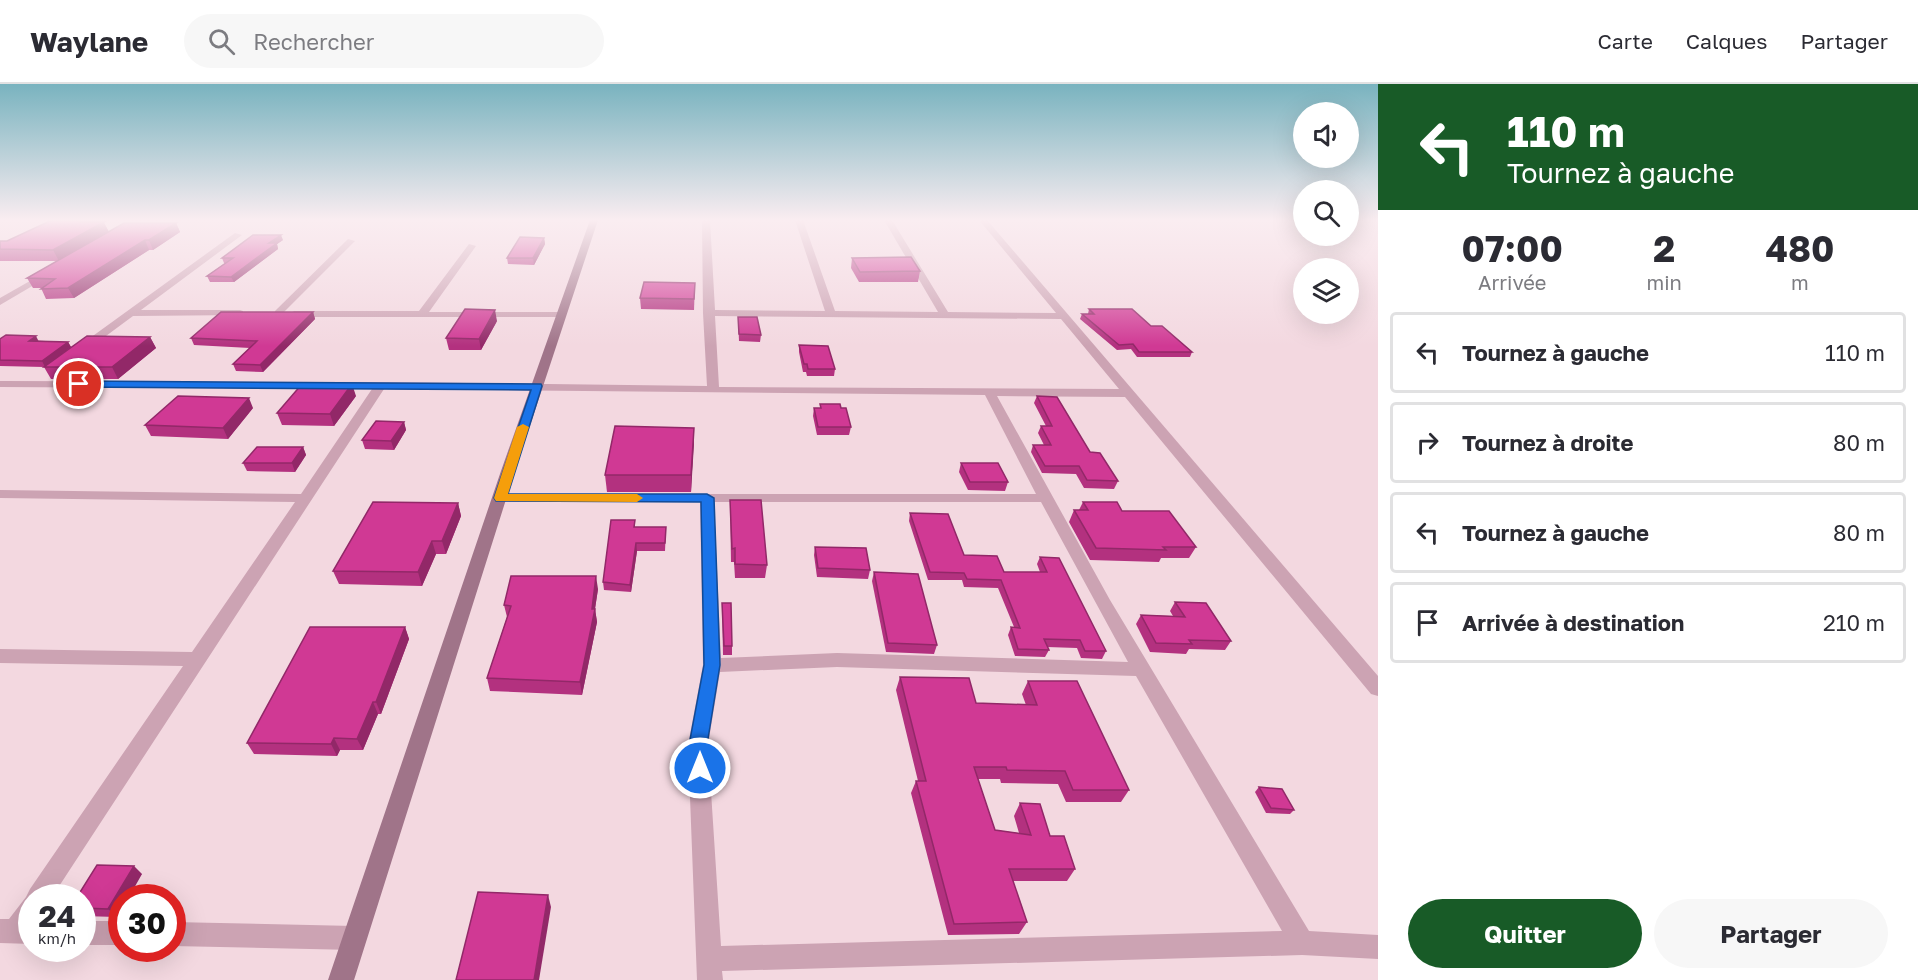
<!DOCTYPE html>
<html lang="fr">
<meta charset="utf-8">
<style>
:root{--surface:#fff;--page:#f7f7f7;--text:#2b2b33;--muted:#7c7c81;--line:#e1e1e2;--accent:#185b27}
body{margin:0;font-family:"Golos Text",sans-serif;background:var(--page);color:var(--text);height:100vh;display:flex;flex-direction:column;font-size:22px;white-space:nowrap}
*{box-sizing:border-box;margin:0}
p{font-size:20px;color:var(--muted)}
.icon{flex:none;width:33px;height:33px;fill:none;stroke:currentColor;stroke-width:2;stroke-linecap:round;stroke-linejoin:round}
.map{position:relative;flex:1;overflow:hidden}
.panel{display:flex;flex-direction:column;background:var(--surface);width:540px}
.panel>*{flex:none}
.top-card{background:#185b27;color:#fff;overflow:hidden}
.buttons{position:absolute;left:1293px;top:18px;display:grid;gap:12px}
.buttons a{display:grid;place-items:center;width:66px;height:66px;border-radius:50%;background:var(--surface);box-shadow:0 6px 24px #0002;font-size:30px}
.speed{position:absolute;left:18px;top:800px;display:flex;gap:12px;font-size:30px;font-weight:700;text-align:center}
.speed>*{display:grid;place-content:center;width:78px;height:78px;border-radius:50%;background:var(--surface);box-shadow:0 6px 24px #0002;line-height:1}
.speed small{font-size:15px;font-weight:400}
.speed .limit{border:9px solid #d22;background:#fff;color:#111}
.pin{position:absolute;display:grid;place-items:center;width:51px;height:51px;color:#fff;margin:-26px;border:3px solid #fff;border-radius:50%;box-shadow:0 2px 6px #0007}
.me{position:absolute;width:66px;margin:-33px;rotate:0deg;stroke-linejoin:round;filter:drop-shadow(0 0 4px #0008)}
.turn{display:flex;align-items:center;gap:21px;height:126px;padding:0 30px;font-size:27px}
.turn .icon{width:78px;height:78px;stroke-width:2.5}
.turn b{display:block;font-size:42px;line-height:51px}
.eta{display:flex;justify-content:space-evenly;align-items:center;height:102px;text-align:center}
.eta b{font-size:36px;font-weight:700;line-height:42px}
.action{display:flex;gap:12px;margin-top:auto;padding:12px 30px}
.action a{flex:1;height:69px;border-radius:36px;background:var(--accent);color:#fff;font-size:24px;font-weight:700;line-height:69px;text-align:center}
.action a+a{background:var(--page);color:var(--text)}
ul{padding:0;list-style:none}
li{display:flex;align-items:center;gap:18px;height:81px;margin:0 12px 9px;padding:0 18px;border:3px solid var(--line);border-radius:6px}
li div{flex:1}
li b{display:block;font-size:22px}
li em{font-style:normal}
header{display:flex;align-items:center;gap:36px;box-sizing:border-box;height:84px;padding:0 30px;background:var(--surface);border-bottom:2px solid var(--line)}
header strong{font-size:28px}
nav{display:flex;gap:33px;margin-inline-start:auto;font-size:21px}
.search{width:420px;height:54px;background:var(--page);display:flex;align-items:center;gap:15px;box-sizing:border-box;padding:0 21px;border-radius:33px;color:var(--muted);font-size:22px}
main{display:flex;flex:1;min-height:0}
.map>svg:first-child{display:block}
</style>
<header>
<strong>Waylane</strong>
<div class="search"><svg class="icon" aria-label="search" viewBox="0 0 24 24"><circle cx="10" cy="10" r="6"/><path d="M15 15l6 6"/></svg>Rechercher</div>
<nav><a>Carte</a><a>Calques</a><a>Partager</a></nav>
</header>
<main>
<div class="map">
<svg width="1378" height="896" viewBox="0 0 1378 896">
<rect width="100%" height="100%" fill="#f3d8e0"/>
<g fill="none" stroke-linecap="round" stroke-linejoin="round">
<!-- street -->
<g fill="#cca3b3" fill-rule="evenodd">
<path d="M702 136H710L715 226 825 227 795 136H803L835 227 938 228 884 136H892L948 228 1056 229 979 136H987L1378 592V612L1371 610 1125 313 997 312 1110 516 1309 847 1378 851V875L1302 871 722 887 723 896H697L688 661 703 581 700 418H500L493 414 500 410H1036L985 311 384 305 52 813H32V860L0 859V835H9L26 813 30 805 183 582 0 579V565L192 568 295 418 0 414V406L301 410 372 305 0 303V297L381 298 707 302 703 229ZM715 232 1061 235 1119 305 719 303ZM714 418H1041L1128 578 837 569 721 574ZM837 583 1136 592 1282 847 721 862 708 661 720 588Z"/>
<polygon points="235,149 242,151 141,226 240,226 243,227 243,231 133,232 87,266 79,266 79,262"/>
<polygon points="348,155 355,157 281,231 275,231 275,227"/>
<polygon points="469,160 476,162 429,228 561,228 566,231 565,233 294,233 289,230 294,227 419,227"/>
<polygon points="44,189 51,191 0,221 0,214"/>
<rect x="82" y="837" width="40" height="24"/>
<polygon points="172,838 354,842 363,845 366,854 363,863 354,866 172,862"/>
</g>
<!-- secondary -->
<polygon fill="#a07489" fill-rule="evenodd" points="590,136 598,136 515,387 354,896 328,896 501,387"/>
</g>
<!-- wall -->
<g fill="#b3317f">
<polygon points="104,139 109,148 176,139 180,148 153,166 149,166 74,214 46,215 41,204 33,204 27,194 57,177 0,177 0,157 7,157"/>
<polygon points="544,154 545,160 534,181 508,180 507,174"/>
<polygon points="283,156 277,160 278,165 234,198 210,198 207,192 225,179 224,179 222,174"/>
<polygon points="852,174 920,187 918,198 859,198 851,184"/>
<polygon points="695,199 694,226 641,225 640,214"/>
<polygon points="1089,225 1151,242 1192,268 1190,273 1137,273 1131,265 1117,266 1080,235 1082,230 1088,230"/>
<polygon points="313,228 315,235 263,288 236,287 233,280 250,264 194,261 191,254"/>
<polygon points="738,233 761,251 760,258 739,257"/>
<polygon points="497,237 481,266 449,266 446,254"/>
<polygon points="150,253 156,264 118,295 51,295 44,283 0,282 0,255 68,258 71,263 57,274"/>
<polygon points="799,261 835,285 834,292 807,292 806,288 803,288 799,268"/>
<polygon points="356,312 334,342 282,341 277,329"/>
<polygon points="1037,312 1118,397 1114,405 1084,404 1076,390 1042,389 1031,368 1033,361 1044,361 1038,349 1041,342 1046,342 1034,319"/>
<polygon points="820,320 841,324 851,343 849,351 817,351 813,332 814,324 820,324"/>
<polygon points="253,324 228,355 151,352 145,341"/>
<polygon points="404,338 406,346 394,366 365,365 362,356"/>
<polygon points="694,344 691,408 607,408 605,391"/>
<polygon points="303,363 306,371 295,388 247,387 243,379"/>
<polygon points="961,379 1008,398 1005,407 968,406 959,388"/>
<polygon points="730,416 767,481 765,494 735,494 734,478 731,478"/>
<polygon points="1083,418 1122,427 1196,463 1189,474 1161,474 1159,478 1090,476 1069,438 1074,426 1079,426"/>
<polygon points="458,419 461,432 446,470 436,470 422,502 339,500 333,487"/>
<polygon points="910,429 964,471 1004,488 1040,488 1037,480 1040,473 1106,567 1102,575 1081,574 1077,564 1047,563 1049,566 1045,573 1015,572 1008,551 1011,543 1014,543 998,504 964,503 962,496 928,496 909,437"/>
<polygon points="635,436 635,443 666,443 665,467 637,467 631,508 604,506 603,498"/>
<polygon points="815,463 870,486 868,495 817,493 814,471"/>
<polygon points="874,488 937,561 934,570 886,568 872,497"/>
<polygon points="598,505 595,525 597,538 582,611 490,607 487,594 507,533 504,521"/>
<polygon points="1175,518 1231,557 1225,566 1189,565 1186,570 1150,568 1136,540 1141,531 1173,532 1170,527"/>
<polygon points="722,519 732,562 732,571 723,571"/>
<polygon points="405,543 409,555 381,630 378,630 363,666 340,666 337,672 254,670 247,659"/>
<polygon points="900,593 976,619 1026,621 1022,610 1028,597 1129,706 1121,718 1066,718 1058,700 1001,699 1000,695 978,695 995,746 1019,749 1014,732 1020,719 1050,752 1075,785 1067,797 1013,797 1027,838 1019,850 948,851 911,709 916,697 918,697 896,606"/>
<polygon points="1259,703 1294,726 1290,730 1266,729 1255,708"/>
<polygon points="142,790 122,813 122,826 117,833 82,832 82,813"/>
</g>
<!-- shaded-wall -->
<g fill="#922868">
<polygon points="84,136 109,136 104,139 109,148 59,177 53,166 81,138"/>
<polygon points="176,139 180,148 153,166 149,156"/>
<polygon points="281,151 283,156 277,160 278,165 234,198 231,193 269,159"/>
<polygon points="544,154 545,160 534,181 533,174"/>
<polygon points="145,156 149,166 74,214 68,204"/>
<polygon points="495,226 497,237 481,266 479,255"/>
<polygon points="313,228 315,235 263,288 260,281"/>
<polygon points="36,252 39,258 29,257"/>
<polygon points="150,253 156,264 118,295 112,283"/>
<polygon points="68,258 71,263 45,283 42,277"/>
<polygon points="352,300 356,312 334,342 330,330"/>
<polygon points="249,314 253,324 228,355 223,344"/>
<polygon points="404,338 406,346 394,366 391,357"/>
<polygon points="694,344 694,360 691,408 691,391"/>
<polygon points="303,363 306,371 295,388 292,379"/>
<polygon points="458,419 461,432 446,470 442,457"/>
<polygon points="432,457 436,470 422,502 418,488"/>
<polygon points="636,459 637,467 631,508 630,501"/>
<polygon points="596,492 598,505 594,531 595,525 597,538 582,611 580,598"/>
<polygon points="405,543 409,555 381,630 376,618"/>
<polygon points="373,618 378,630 363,666 357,655"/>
<polygon points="334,654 340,666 337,672 331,660"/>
<polygon points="134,782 142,790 129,813 122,813 122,826 117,833 108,825"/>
<polygon points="548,811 551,823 539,896 534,896"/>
</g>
<!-- building -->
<g fill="#d03994" stroke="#922868" stroke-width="1.5">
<polygon points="52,136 84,136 81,138 104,138 53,166 0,165 0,157 7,157"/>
<polygon points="124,139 176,139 149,156 145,156 68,204 41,205 55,195 27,194"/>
<polygon points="253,151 281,151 269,159 277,159 231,193 207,192 233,174 222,174"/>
<polygon points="520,153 544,154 533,174 507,174"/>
<polygon points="911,173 920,187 860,188 852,174"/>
<polygon points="644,198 695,199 694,215 640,214"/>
<polygon points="465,225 495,226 479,255 446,254"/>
<polygon points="1089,225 1132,225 1151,242 1162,242 1192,268 1139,268 1133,260 1119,261 1082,230 1094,230"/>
<polygon points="221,228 313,228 260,281 233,280 257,257 191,254"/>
<polygon points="738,233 757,233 761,251 739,250"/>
<polygon points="6,251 36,252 29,257 68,258 42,277 0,276 0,255"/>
<polygon points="87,252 150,253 112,283 44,283"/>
<polygon points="799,261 828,262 835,285 808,285 807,280 804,280"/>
<polygon points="302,300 352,300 330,330 277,329"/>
<polygon points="178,312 249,314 223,344 145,341"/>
<polygon points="1037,312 1057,313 1090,368 1100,369 1118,397 1087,396 1079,382 1045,382 1033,361 1051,361 1041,342 1052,342"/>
<polygon points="820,320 840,320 841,324 846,324 851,343 818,343 814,324 821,324"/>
<polygon points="376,337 404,338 391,357 362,356"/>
<polygon points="615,342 694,344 691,391 605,391"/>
<polygon points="257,363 303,363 292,379 243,379"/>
<polygon points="961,379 998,379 1008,398 970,398"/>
<polygon points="730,416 761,416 767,481 735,480 735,464 732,465"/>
<polygon points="373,418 458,419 442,457 432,457 418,488 333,487"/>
<polygon points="1083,418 1117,418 1122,427 1169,427 1196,463 1163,463 1166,466 1096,464 1074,426 1088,426"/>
<polygon points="910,429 948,430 964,471 997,472 1004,488 1047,488 1040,473 1059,474 1106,567 1085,567 1080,556 1044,555 1049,566 1018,565 1011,543 1020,544 1001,496 967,495 964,489 930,488"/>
<polygon points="611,436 635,436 634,443 666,443 665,459 636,459 630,501 603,498"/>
<polygon points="815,463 866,464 870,486 818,484"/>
<polygon points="874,488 918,490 937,561 888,559"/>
<polygon points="511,492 596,492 592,525 595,525 580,598 487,594 511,522 504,521"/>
<polygon points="1175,518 1206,519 1231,557 1189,556 1192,560 1156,559 1141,531 1185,533"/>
<polygon points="722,519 731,519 732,562 724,562"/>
<polygon points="310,543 405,543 376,618 373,618 357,655 334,654 331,660 247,659"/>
<polygon points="900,593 969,594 976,619 1037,621 1028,597 1077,597 1129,706 1073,706 1065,687 1007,686 1006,683 974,683 995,746 1031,751 1020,719 1040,720 1050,752 1064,752 1075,785 1009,785 1027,838 954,840 916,697 926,697"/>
<polygon points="1259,703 1282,705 1294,726 1271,724"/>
<polygon points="97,781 134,782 108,825 82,824 82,813 77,813"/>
<polygon points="478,808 548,811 534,896 456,896"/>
</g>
<!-- sky -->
<linearGradient id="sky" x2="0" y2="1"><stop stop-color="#79b3bf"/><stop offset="0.52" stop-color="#faedf1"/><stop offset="1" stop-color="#faedf1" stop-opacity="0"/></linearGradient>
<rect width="1378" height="262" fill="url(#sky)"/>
<!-- route -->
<polygon fill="#1a73e8" stroke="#114b97" stroke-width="1.5" points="79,297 541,300 542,302 508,410 707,410 714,414 720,581 707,661 709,684 706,690 700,693 693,690 690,684 689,661 704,581 701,418 496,417 494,414 531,306 75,303 75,298"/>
<!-- slow -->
<polygon fill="#f59e0b" points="523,340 529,343 508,410 637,410 643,414 637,418 496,417 494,414 517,343"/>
</svg>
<div class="buttons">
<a><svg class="icon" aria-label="sound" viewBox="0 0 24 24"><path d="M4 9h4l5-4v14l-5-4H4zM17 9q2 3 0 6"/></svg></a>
<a><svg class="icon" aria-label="search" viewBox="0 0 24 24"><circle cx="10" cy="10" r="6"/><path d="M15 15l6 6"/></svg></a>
<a><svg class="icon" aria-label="layers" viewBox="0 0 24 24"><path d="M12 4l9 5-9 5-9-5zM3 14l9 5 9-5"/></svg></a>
</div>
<div class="speed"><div>24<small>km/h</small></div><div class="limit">30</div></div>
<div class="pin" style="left:79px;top:300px;background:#d93025"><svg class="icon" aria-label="arrive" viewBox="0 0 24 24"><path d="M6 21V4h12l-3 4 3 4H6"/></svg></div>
<svg class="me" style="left:700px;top:684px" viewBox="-20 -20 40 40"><circle r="17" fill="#1a73e8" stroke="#fff" stroke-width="3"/><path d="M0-11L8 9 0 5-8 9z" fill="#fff"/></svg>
</div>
<section class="panel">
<div class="top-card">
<div class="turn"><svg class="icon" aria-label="left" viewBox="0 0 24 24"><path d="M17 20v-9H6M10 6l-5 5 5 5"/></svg><div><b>110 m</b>Tournez à gauche</div></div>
</div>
<div class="eta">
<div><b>07:00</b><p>Arrivée</p></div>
<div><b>2</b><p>min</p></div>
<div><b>480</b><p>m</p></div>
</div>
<ul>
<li><svg class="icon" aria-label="left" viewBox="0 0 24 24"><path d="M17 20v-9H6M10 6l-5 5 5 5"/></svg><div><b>Tournez à gauche</b></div><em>110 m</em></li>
<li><svg class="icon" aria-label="right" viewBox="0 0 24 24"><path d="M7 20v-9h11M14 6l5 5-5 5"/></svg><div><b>Tournez à droite</b></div><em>80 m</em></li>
<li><svg class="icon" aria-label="left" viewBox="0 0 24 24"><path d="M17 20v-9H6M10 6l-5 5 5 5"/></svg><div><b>Tournez à gauche</b></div><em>80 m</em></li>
<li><svg class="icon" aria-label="arrive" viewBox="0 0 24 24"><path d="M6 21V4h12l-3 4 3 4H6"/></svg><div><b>Arrivée à destination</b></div><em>210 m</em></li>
</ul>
<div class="action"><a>Quitter</a><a>Partager</a></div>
</section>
</main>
